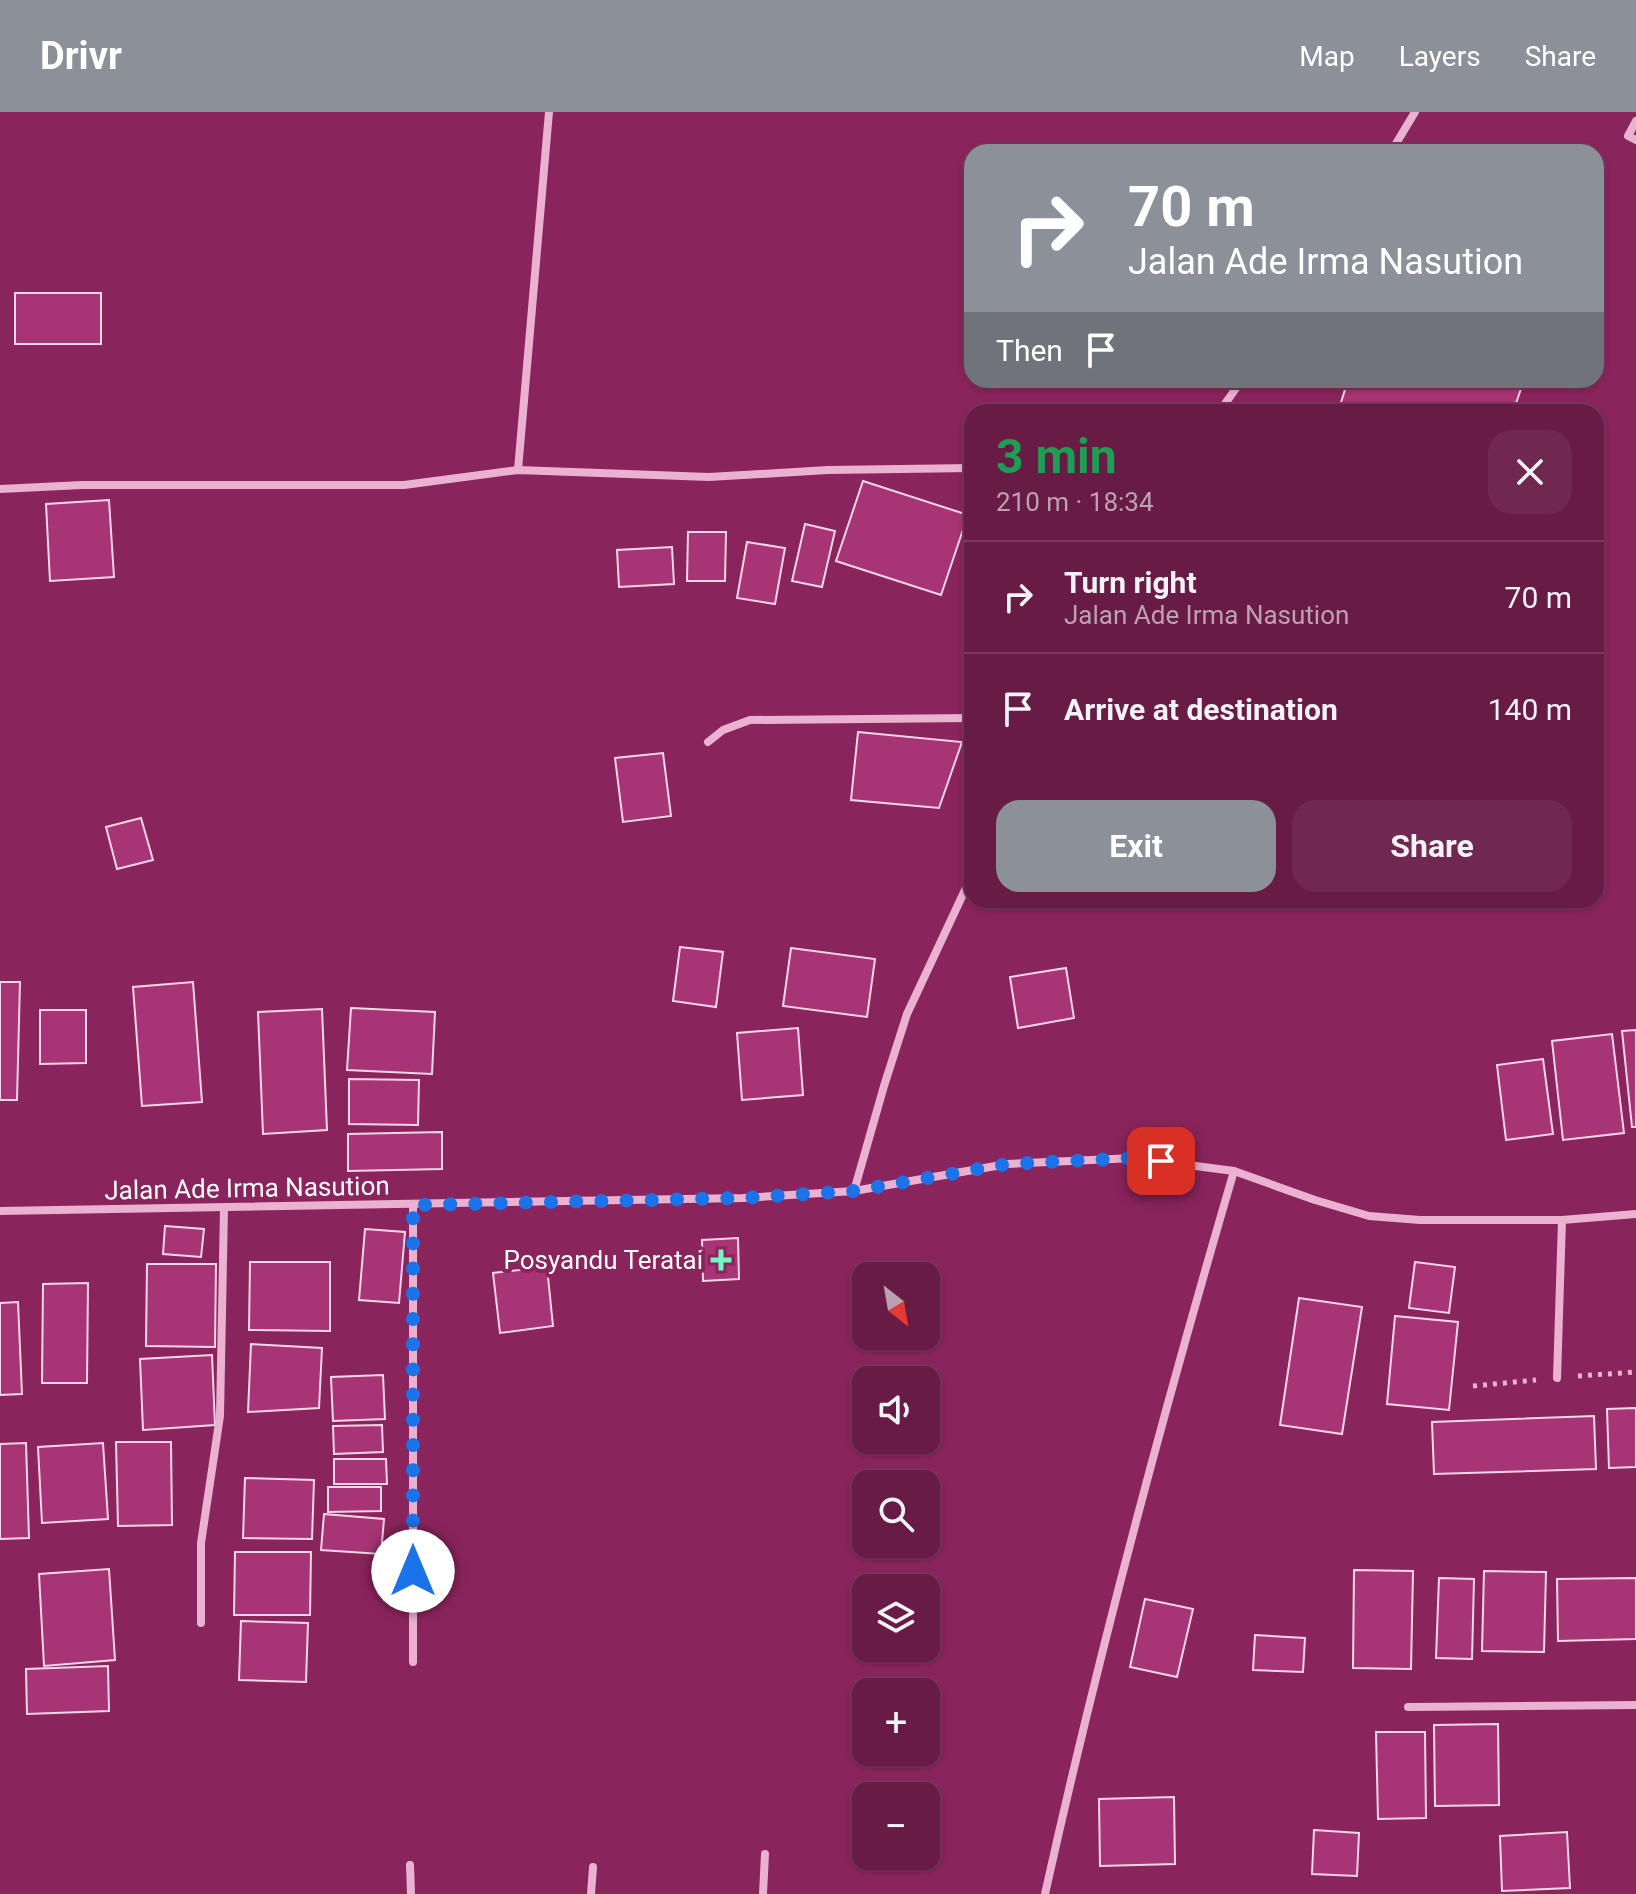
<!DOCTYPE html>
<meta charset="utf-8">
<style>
:root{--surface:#681b45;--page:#702850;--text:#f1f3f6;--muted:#bda1b3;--line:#7b395e;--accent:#8c9099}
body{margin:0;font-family:Roboto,sans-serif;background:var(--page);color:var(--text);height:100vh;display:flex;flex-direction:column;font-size:30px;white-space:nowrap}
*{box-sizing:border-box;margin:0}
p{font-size:26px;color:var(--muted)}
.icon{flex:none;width:44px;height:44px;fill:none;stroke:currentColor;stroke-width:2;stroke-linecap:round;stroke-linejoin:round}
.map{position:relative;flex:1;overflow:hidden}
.side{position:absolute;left:964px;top:292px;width:640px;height:504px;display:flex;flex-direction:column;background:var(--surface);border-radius:24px;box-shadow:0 2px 6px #0004,0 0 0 2px var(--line)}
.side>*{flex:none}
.top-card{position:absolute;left:964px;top:32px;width:640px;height:244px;border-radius:24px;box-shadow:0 2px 6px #0004,0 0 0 2px var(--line);background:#8c9099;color:#fff;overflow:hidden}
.needle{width:52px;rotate:149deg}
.controls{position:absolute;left:852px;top:1150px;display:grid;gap:16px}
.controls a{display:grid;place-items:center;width:88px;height:88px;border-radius:16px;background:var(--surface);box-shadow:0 2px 6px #0004,0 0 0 2px var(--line);font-size:40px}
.pin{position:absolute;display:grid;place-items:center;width:68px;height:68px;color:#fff;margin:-34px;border-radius:16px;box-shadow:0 4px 12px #0006}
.me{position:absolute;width:88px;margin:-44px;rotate:0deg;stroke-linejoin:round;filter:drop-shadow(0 0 6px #0008)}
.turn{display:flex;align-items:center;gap:28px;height:168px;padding:0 32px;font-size:36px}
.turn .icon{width:104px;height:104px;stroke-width:2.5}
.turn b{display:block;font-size:56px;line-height:68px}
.then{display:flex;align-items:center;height:76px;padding:0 32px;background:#0003;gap:16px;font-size:30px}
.round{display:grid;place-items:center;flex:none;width:84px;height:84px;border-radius:24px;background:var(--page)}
.head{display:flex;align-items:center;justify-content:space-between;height:136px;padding:0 32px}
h1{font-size:48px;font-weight:700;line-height:60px;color:#1e9e55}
.action{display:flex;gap:16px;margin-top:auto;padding:16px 32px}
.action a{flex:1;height:92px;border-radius:24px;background:var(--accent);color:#fff;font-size:32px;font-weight:700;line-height:92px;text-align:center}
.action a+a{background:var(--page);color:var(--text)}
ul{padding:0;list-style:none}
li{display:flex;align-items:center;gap:24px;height:112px;padding:0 32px;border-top:2px solid var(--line)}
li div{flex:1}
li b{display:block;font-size:30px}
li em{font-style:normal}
header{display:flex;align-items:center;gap:48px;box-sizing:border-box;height:112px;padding:0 40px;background:var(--accent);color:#fff}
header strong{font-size:38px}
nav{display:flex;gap:44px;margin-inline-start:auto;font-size:28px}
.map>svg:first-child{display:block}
</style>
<header>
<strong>Drivr</strong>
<nav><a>Map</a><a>Layers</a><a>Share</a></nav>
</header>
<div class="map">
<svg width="1636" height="1782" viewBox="0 0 1636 1782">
<rect width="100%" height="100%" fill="#8a245c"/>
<!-- building -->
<g fill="#a73475" stroke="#f8d6e9" stroke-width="2">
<rect x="15" y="181" width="86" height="51"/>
<polygon points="1348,268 1524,268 1513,300 1338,300"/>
<polygon points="863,369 968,403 941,483 836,449"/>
<polygon points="109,388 114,465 50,469 46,392"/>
<polygon points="805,412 835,419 822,475 792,469"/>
<polygon points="688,420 726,420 725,469 687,469"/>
<polygon points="747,430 785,436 775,492 737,486"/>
<polygon points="672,435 674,472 619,475 617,438"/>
<polygon points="858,620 962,630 939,696 851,688"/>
<polygon points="663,641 671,704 623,710 615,646"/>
<polygon points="141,706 153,748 117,757 106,715"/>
<polygon points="680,835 723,840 716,895 673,889"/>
<polygon points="791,836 875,847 867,905 783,894"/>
<polygon points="1066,856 1074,906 1018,916 1010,865"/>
<polygon points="0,870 20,870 17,988 0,988"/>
<polygon points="193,870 202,990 142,994 133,875"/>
<polygon points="351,896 435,900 432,962 347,958"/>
<polygon points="322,897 327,1018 263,1022 258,900"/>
<polygon points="40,898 86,898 86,951 40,952"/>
<polygon points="798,916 803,983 742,988 737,921"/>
<polygon points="1636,918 1636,1015 1632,1015 1622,919"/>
<polygon points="1612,922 1624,1021 1563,1028 1552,929"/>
<polygon points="1543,947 1553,1022 1506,1028 1497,953"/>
<polygon points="349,967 419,968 418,1013 349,1012"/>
<polygon points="442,1020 442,1057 348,1059 348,1022"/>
<polygon points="165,1114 204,1117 201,1145 163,1142"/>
<polygon points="365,1117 405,1120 399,1191 359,1188"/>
<polygon points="738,1126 739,1167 703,1169 702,1128"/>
<polygon points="250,1150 330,1150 330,1219 249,1218"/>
<polygon points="1415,1150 1455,1155 1449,1201 1409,1196"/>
<polygon points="147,1152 216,1152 215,1235 146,1234"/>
<polygon points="547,1155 553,1214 500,1221 493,1161"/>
<polygon points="88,1171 87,1271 42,1271 43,1172"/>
<polygon points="1299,1186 1362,1195 1342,1322 1280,1313"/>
<polygon points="18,1190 22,1282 0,1283 0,1191"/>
<polygon points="1395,1204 1458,1210 1449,1298 1387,1292"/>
<polygon points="251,1232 322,1236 319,1296 248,1300"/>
<polygon points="212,1243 215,1313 143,1318 140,1247"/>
<polygon points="383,1263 385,1307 333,1309 331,1265"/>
<polygon points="1636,1296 1636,1355 1609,1356 1607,1297"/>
<polygon points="1594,1304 1596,1357 1434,1362 1432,1310"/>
<polygon points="382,1313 383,1340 334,1342 333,1314"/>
<polygon points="116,1330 171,1330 172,1413 118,1414"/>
<polygon points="26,1331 29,1426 0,1427 0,1332"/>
<polygon points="103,1331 108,1407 42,1411 38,1335"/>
<polygon points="334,1347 386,1347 387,1372 334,1372"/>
<polygon points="245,1366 314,1368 312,1427 243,1426"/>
<polygon points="328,1375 381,1375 381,1399 328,1400"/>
<polygon points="324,1402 384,1407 381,1442 321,1438"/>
<polygon points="235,1440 311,1440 310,1503 234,1503"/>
<polygon points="109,1457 115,1548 44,1554 39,1462"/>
<polygon points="1354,1458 1413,1459 1411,1557 1353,1556"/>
<polygon points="1484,1459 1546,1460 1544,1540 1482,1539"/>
<polygon points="1439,1466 1474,1467 1472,1547 1436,1546"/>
<polygon points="1636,1466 1636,1527 1558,1529 1557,1467"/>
<polygon points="1145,1487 1193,1497 1177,1565 1130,1555"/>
<polygon points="241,1509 308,1511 306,1570 239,1568"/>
<polygon points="1255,1523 1305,1526 1303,1560 1253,1558"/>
<polygon points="108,1554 109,1599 27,1602 26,1557"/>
<polygon points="1498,1612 1499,1693 1435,1694 1434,1613"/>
<polygon points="1376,1620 1425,1620 1426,1706 1378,1707"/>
<polygon points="1174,1685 1175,1752 1100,1754 1099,1687"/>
<polygon points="1314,1718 1359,1721 1357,1764 1312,1762"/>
<polygon points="1567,1720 1570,1776 1502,1779 1500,1724"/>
</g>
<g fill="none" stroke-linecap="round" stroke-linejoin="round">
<!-- path -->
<g stroke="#eab1d1" stroke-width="5" stroke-dasharray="4 6" stroke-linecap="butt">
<polyline points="1578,1264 1636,1260"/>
<polyline points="1473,1274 1536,1268"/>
</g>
<!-- street -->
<g stroke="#eab1d1" stroke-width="8">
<polyline points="1636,9 1628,24 1636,28"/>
<polyline points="1391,40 1415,0"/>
<polyline points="1219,300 1242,268"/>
<polyline points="518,358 549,0"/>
<polyline points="0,377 82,373 404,373 518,358 709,365 828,358 972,356"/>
<polyline points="708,630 723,618 750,608 972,606"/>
<polyline points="854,1079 884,974 907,902 972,763"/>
<polyline points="413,1093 413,1550"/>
<polyline points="0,1099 743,1086 854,1079 1007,1052 1134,1046 1234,1059 1315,1088 1369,1104 1420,1108 1562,1108 1636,1102"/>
<polyline points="1557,1266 1562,1108"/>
<polyline points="201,1511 201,1431 220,1304 224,1096"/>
<polyline points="1408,1595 1636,1593"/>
<polyline points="410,1753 411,1782"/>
<polyline points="591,1782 593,1755"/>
<polyline points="763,1782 765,1742"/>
<path d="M1045 1782C1099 1539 1164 1298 1234 1059"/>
</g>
</g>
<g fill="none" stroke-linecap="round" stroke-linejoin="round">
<!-- route -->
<polyline stroke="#1a73e8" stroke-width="14" stroke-dasharray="0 25.2" points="413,1459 413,1093 743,1086 854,1079 1007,1052 1134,1046 1161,1049"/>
</g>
<!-- markers -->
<path fill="#75f5c1" stroke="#8a245c" stroke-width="3" d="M717 1136h8v8h8v8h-8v8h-8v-8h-8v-8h8z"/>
<g text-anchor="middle" stroke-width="8" stroke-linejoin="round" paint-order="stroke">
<!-- street labels -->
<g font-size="26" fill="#fff" stroke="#8a245c">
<text transform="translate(247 1076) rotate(-1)" y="9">Jalan Ade Irma Nasution</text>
</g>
<!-- poi labels -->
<g font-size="26" fill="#fff" stroke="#8a245c" text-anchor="end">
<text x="703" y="1157">Posyandu Teratai</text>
</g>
</g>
</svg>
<div class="controls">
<a><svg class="needle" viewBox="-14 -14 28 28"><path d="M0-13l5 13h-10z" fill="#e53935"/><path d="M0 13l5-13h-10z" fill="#bda1b3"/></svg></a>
<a><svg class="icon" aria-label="sound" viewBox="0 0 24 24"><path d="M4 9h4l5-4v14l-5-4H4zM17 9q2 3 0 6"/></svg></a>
<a><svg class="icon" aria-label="search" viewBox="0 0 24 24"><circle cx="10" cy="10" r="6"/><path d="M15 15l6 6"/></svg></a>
<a><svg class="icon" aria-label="layers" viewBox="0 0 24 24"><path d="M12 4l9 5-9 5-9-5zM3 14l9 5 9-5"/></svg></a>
<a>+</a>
<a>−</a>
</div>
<div class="pin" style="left:1161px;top:1049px;background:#d93025"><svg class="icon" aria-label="arrive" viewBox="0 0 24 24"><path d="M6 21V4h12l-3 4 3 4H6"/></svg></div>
<svg class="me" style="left:413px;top:1459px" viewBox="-20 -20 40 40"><circle r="19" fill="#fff"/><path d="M0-13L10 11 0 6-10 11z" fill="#1a73e8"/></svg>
<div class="top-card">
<div class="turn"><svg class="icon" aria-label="right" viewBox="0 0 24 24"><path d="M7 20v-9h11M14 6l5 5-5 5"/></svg><div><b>70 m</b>Jalan Ade Irma Nasution</div></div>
<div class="then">Then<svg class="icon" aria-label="arrive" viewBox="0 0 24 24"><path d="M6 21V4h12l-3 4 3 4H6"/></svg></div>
</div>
<section class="side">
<div class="head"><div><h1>3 min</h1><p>210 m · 18:34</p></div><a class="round"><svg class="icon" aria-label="close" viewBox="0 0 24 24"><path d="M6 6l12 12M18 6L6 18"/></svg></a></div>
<ul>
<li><svg class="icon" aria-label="right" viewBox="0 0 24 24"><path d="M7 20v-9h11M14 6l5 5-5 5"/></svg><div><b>Turn right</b><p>Jalan Ade Irma Nasution</p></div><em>70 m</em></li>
<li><svg class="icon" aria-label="arrive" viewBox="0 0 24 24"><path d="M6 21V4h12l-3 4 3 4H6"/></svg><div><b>Arrive at destination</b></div><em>140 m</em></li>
</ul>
<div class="action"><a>Exit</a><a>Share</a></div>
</section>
</div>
